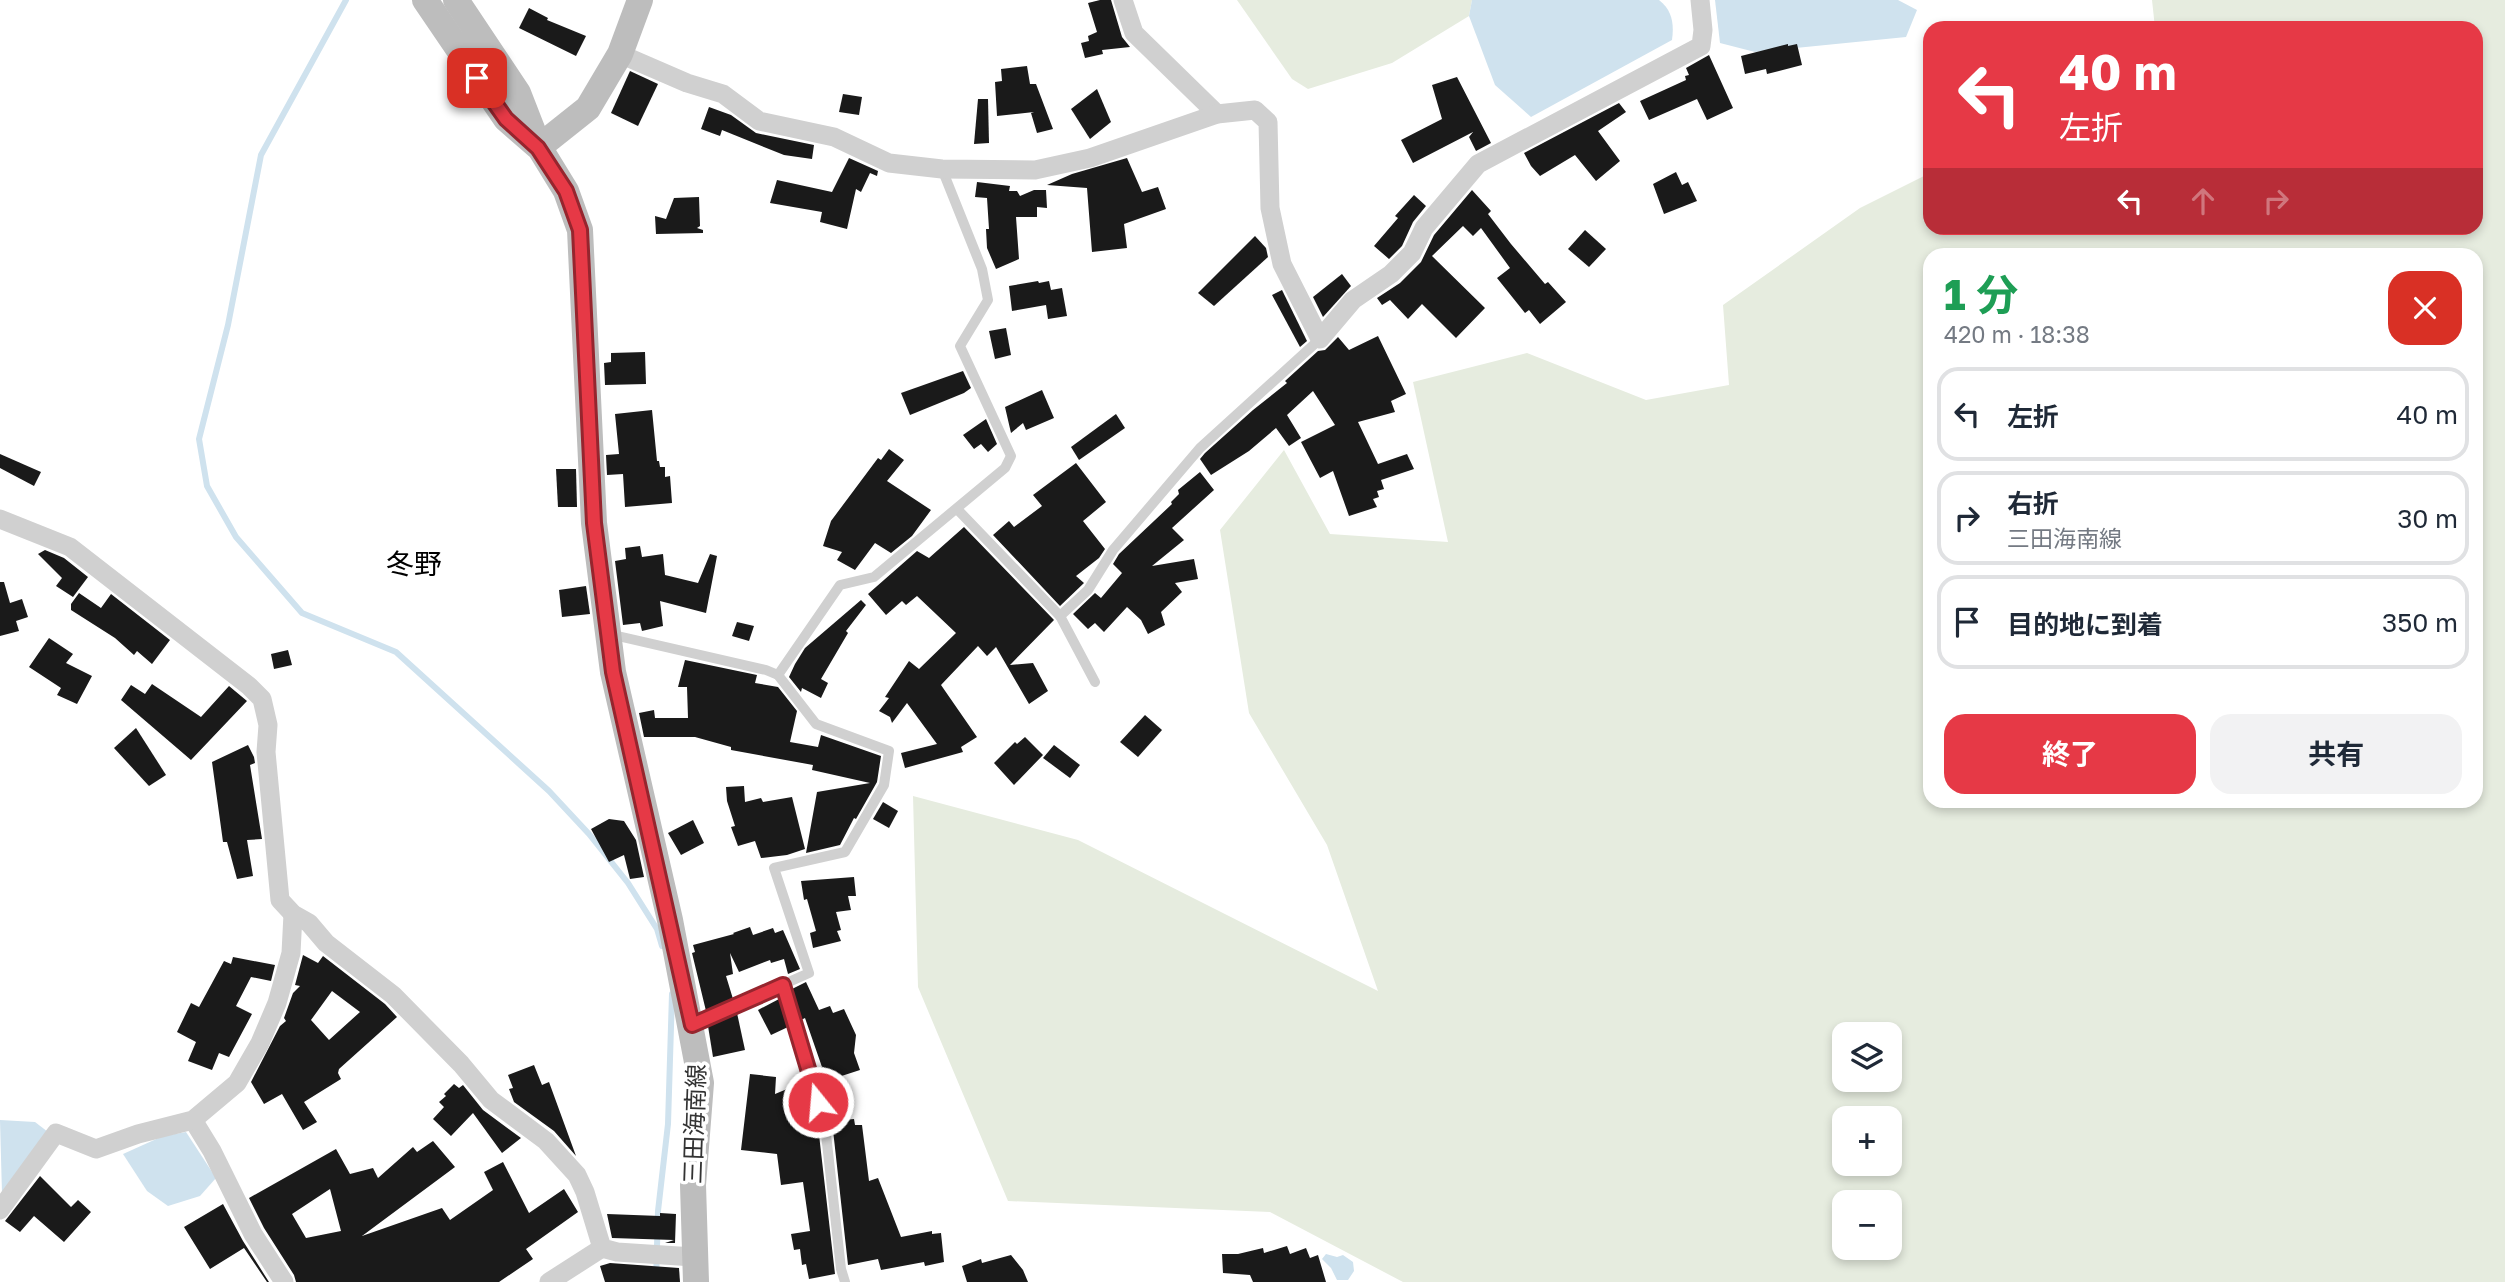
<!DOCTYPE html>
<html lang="ja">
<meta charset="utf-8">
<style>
:root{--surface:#fff;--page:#f2f2f3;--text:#1f2937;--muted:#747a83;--line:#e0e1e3;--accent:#e63946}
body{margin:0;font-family:"Golos Text","Noto Sans JP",sans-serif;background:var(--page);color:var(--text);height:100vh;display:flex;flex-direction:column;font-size:26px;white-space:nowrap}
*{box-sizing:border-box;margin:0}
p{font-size:23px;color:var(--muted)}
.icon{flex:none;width:38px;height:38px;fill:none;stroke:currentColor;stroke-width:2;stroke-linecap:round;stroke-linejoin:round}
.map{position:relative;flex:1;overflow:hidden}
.panel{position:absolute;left:1923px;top:248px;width:560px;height:560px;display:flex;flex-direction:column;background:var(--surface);border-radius:21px;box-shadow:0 4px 10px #0003}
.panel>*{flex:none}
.top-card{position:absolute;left:1923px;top:21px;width:560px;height:214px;border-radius:21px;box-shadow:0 4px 10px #0003;background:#e63946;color:#fff;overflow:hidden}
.controls{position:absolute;left:1832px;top:1022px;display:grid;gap:14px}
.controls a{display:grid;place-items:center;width:70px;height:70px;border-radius:14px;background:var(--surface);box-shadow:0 4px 10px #0003;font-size:35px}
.pin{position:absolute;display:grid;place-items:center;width:60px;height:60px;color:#fff;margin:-30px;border-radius:14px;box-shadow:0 4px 10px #0006}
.me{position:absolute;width:77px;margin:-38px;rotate:343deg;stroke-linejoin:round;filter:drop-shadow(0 0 5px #0008)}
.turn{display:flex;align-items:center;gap:24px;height:147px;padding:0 21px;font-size:32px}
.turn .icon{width:91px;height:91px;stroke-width:2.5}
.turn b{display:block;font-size:49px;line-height:60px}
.lanes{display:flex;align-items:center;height:66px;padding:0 21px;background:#0003;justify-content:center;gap:35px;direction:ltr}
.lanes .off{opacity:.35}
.round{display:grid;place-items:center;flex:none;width:74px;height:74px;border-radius:21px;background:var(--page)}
.head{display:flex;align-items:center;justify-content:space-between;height:119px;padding:0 21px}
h1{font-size:42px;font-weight:700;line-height:52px;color:#1e9e55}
.action{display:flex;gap:14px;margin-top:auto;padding:14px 21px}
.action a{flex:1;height:80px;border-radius:21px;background:var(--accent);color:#fff;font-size:28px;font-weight:700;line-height:80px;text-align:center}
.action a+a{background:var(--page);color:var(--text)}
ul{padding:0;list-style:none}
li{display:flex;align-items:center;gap:21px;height:94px;margin:0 14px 10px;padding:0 7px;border:4px solid var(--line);border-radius:21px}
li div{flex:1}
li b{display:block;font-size:26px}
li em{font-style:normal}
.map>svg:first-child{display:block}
</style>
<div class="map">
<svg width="2505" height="1282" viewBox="0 0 2505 1282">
<rect width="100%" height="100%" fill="#fff"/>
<!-- green -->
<g fill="#e6ecdf" fill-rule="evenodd">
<polygon points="1237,0 1472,0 1469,16 1392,63 1308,89 1292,79"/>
<path d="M2152 0H2505V1282H1403L1270 1212 1008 1201 918 987 913 796 1078 840 1378 991 1327 845 1249 713 1220 530 1284 450 1330 534 1448 542 1413 382 1527 353 1646 400 1729 385 1723 305 1860 208 1930 173V228H2476V28H2155ZM1930 256H2476V802H1930ZM1844 1034H1890V1080H1844ZM1844 1118H1890V1164H1844ZM1844 1202H1890V1248H1844Z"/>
</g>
<!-- water -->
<g fill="#cfe2ee">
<path d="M1472 0H1659C1673 11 1674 25 1672 40L1531 117 1495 85 1469 16Z"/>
<polygon points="1715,0 1898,0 1917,10 1906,37 1755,52 1720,43"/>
<polygon points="0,1120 35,1122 48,1132 2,1194"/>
<polygon points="186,1132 216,1178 200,1196 168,1206 147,1191 123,1154 163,1136"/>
<polygon points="1326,1254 1337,1257 1343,1255 1353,1262 1354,1271 1348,1280 1337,1280 1331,1268 1322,1259"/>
</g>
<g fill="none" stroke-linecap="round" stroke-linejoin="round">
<!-- stream -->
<g stroke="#cfe2ee" stroke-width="6">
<polyline points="346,0 261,155 228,325 199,439 207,486 236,537 302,613 396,652 549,791 589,834 628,883 657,929 662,946"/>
<polyline points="656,1282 658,1211 668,1124 672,994"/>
</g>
</g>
<!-- building -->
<g fill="#1a1a1a" fill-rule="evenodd">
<polygon points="1100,0 1111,0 1122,37 1130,47 1102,50 1103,54 1085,58 1081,43 1089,41 1088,36 1097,32 1088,3"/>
<polygon points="529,8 548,18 547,20 586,36 576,56 519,28"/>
<polygon points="1788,44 1788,46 1797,44 1802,65 1767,74 1766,69 1745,74 1741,56"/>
<polygon points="1709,55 1733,108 1707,120 1697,99 1649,120 1640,101 1686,80 1685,76 1689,75 1686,68"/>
<polygon points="1027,66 1030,84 1036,84 1053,129 1037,133 1031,113 1034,112 997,116 995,82 1002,81 1001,69"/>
<polygon points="630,71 658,84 638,126 611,113"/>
<polygon points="1457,77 1491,143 1476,151 1469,137 1473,132 1413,163 1401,140 1442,119 1432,85"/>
<polygon points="1097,89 1111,122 1090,139 1071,109"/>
<polygon points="843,94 862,97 859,115 839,112"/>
<polygon points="978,99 988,99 989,143 974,144"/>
<polygon points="1619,103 1626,112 1598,131 1620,161 1596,181 1575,155 1540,176 1531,166 1524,153"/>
<polygon points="709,107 731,115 756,133 814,145 812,159 784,155 722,130 720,136 701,129"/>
<polygon points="849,158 878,171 877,176 870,173 861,192 856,189 847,229 820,222 822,212 770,203 777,180 832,192"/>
<polygon points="1127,158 1142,192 1158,187 1166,209 1124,224 1127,248 1092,252 1087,188 1047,185 1072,174"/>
<polygon points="1676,172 1682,185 1688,182 1697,201 1664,214 1653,184"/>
<polygon points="977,182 1010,186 1009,191 1017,191 1020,196 1034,190 1046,190 1047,208 1037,207 1037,217 1016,217 1019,259 996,269 987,248 986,229 989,229 987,198 975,197"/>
<polygon points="1472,190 1491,211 1488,214 1511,244 1545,284 1548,282 1566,302 1540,324 1529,310 1525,313 1497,278 1510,268 1481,228 1473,236 1463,226 1432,256 1485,308 1456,338 1422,304 1408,319 1390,300 1382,305 1377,298 1400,283 1421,262 1434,235"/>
<polygon points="1414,195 1426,206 1413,222 1402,246 1389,259 1374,246 1398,218 1395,216"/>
<polygon points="699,197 700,226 697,228 703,230 703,233 656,234 655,216 666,219 674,198"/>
<polygon points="1585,230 1606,249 1589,267 1568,249"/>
<polygon points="1255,236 1266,248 1268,257 1214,306 1198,293"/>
<polygon points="1342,274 1351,286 1323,317 1313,297"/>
<polygon points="1038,281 1039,283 1049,281 1051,290 1062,288 1067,316 1048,319 1046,305 1012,311 1009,286"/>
<polygon points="1282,290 1307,341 1300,347 1272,295"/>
<polygon points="1006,328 1011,355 995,359 989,331"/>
<polygon points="1378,336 1406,394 1391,401 1395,412 1358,422 1378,464 1407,454 1414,469 1381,480 1384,489 1377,491 1379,497 1373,499 1377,507 1349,516 1333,471 1320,478 1301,442 1335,425 1313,391 1287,415 1301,438 1289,446 1276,428 1249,451 1211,475 1200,459 1205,453 1253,410 1287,383 1285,381 1318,351 1325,350 1338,337 1349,350"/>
<polygon points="645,352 646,384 605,385 604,363 611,362 611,353"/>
<polygon points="963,371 971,388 964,393 910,415 901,393"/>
<polygon points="1042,390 1054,418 1026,430 1023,423 1011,433 1005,407"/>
<polygon points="652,410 657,461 659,461 660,467 665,467 665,477 670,476 672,503 625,507 623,474 607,475 606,455 619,454 615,414"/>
<polygon points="1116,414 1125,428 1079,460 1071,447"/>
<polygon points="986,419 997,444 988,452 981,444 974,449 963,435"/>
<polygon points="889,449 904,460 887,481 931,510 912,536 891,553 875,543 855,570 837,560 842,552 823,546 831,521 878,458 881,460"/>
<polygon points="0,454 41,472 34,486 0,468"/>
<polygon points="1076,463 1106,502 1083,521 1105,549 1099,558 1076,576 1084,583 1060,606 993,535 1009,521 1014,527 1042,506 1033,495"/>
<polygon points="556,469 576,469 577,507 558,507"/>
<polygon points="1200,472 1214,490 1172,528 1184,540 1152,566 1194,559 1198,579 1175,583 1182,592 1161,612 1165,625 1148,634 1141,620 1127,607 1104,632 1095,623 1088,629 1073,614 1095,593 1101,598 1122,573 1113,564 1119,554 1172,504 1171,502 1179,494 1178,490"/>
<polygon points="964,527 1054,620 1010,665 1033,663 1048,691 1029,704 996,647 987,656 978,646 941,685 977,737 961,747 963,752 905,768 901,753 937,744 907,703 892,723 890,717 879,711 889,698 885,697 909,661 919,669 956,633 917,596 906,605 902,601 886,615 868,594 917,551 929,558"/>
<polygon points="640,546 642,557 663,554 665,575 698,583 710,554 717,556 706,613 660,601 663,626 642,631 640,623 623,625 615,561 626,559 625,548"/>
<polygon points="45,550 64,558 88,577 73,597 56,586 62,578 38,554"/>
<polygon points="0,582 4,582 10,603 22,599 28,617 16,621 19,631 0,636"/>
<polygon points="586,586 590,614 562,617 559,590"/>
<polygon points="79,593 101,608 111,594 170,640 152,664 137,651 134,655 115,638 71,610 71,604"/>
<polygon points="861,600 866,605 846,631 848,633 821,679 828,683 821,698 802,688 801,692 789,677 795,664 805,648"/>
<polygon points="737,622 754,626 749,641 732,636"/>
<polygon points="49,638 73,654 66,663 92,676 77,704 57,695 61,688 29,667"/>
<polygon points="288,650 292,665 274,669 271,654"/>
<polygon points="685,660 757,675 755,683 778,687 797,711 790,742 818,747 821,735 881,756 877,782 856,819 854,818 840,845 806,853 817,792 870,783 812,770 813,765 731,750 731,747 695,737 644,737 639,713 654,710 655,718 688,718 687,687 678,687"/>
<polygon points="152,684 201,717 229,686 247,701 191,760 121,700 131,685 145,694"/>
<polygon points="1145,715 1162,730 1138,757 1120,742"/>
<polygon points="136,728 166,775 149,786 114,748"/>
<polygon points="1025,737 1043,755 1014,785 994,763 1015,742 1017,744"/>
<polygon points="248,745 254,757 255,763 250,765 262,839 247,840 253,876 237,879 227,842 223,842 212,762"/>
<polygon points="1054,745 1080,765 1070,778 1043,758"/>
<polygon points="744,786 745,802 761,798 763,802 792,797 805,849 787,855 761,858 755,841 738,846 731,827 735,826 727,801 726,787"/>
<polygon points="883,802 898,811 889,828 873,819"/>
<polygon points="609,819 624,821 636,840 644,877 630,879 624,855 609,862 591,829"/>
<polygon points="693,820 704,843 681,855 668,833"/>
<polygon points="854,877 856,896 848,896 851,910 836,912 841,930 837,931 841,941 813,948 810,933 816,931 807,899 804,900 801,881"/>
<polygon points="750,927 753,935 773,928 775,933 783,930 800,969 788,974 784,959 771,963 770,960 739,972 730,953 733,974 726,976 733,999 706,1011 692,953 695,952 693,945 734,934 733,933"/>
<path d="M303 955 318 963 323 956 385 1004 397 1017 339 1069 338 1073 341 1079 304 1102 317 1122 303 1130 282 1094 264 1104 251 1082 280 1026 286 1021 284 1018 293 993 300 986 295 985ZM332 991 360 1012 329 1040 311 1020Z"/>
<polygon points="233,957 275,965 271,981 251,977 236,1006 252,1014 229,1057 219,1053 212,1070 188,1061 196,1042 177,1032 191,1003 199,1007 224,961 231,964"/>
<polygon points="806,982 819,1010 830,1006 833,1013 844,1009 856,1035 854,1053 860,1070 823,1082 819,1068 822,1067 805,1018 801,1020 792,989"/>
<polygon points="779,999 788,1027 771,1035 758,1010"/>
<polygon points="737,1013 745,1050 713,1057 708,1026"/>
<polygon points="534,1065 542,1085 549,1082 576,1156 554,1131 514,1102 509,1089 513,1088 508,1075"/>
<polygon points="750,1074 776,1077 775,1094 804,1082 818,1126 835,1274 809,1279 806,1264 802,1265 800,1249 794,1250 791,1234 810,1231 803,1182 781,1185 777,1154 741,1150"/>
<polygon points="454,1084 459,1088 463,1085 483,1110 521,1138 502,1153 473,1113 451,1136 433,1119 444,1107 439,1102 446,1096 444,1094"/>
<polygon points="854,1119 855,1125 862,1125 869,1181 878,1178 901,1237 932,1231 932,1234 941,1233 944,1262 925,1266 924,1262 881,1270 878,1259 848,1265 832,1121"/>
<path d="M433 1141 455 1167 362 1236 442 1208 450 1220 493 1190 484 1172 503 1162 529 1213 564 1189 578 1212 526 1249 533 1259 499 1282H296L294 1275 264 1228 249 1198 336 1149 350 1174 373 1168 378 1178 413 1147 417 1152ZM330 1189 341 1231 306 1238 292 1214Z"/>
<polygon points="40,1176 71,1207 78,1200 91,1212 64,1242 34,1216 20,1232 5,1221"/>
<polygon points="223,1204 243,1241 269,1282 267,1282 244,1248 210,1269 184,1227"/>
<polygon points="660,1213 676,1214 675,1243 665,1243 674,1240 612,1238 607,1214 660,1216"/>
<polygon points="1287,1246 1290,1254 1306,1248 1310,1258 1318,1255 1326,1282 1253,1282 1250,1275 1223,1273 1222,1254 1238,1254 1263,1248 1264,1253"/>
<polygon points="1011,1255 1023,1270 1028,1282 967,1282 962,1266 981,1259 982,1263"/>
<polygon points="610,1263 679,1268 680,1282 605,1282 600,1266"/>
</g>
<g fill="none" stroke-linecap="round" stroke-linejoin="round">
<!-- lane -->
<g stroke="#d0d0d0" stroke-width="10">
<polyline points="957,509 1060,616 1095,682"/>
<polyline points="1060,616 1088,590 1113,550 1200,448 1320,339"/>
<polyline points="609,634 766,670 778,675 840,585 874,577 1005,468 1011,456 960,346 988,300 982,269 942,169"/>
<polyline points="783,985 825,1125 841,1269 845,1282"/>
<polyline points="692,1025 809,973 774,868 845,852 884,785 889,751 816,724 778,675"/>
</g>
<!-- street -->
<g stroke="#d0d0d0" stroke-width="19">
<polyline points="1123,0 1134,33 1217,114"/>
<polyline points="620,54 687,83 723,94 759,121 834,137 889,163 942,169 1035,170 1090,158 1217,114 1255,110 1268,122 1270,208 1282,264 1320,339 1353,300 1391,274 1412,253 1424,228 1478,164 1701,46 1703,30 1700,0"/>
<polyline points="0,519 70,547 249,686 262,699 268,725 266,752 280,900 293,914 309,923 326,943 393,995 461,1064 491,1100 546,1141 577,1175 585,1192 602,1248 617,1252 694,1257"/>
<polyline points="193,1120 212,1151 253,1234 284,1282"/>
<polyline points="0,1210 56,1133 96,1149 138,1134 193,1120 237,1083 260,1043 277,1003 291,953 293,914"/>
<polyline points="549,1282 602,1248"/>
</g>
<!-- secondary -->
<g stroke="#bdbdbd" stroke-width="26">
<polyline points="425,0 506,119 537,146"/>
<polyline points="456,0 518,93 539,147 566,191 580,230 594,523 613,672 670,920 701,1083 693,1185 696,1282"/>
<polyline points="539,147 588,108 620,54 640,0"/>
</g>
</g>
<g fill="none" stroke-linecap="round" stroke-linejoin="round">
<!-- route casing -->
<g stroke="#96252e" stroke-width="18">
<polyline id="route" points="477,78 506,119 538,148 566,191 580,230 594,523 613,672 692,1025 783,985 818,1102"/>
</g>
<!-- route -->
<use href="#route" stroke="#e63946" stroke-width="12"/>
</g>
<g text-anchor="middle" stroke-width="7" stroke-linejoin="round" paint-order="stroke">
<!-- street labels -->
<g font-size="24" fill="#333" stroke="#fff">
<text transform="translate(695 1124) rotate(-88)" y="8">三田海南線</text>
</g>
<!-- quarter labels -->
<g font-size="28" fill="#000" stroke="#fff">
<text x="414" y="574">冬野</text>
</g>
</g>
</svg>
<div class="controls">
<a><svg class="icon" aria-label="layers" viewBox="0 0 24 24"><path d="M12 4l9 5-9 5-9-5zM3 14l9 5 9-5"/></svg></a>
<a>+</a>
<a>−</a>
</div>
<div class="pin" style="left:477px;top:78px;background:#d93025"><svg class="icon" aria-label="arrive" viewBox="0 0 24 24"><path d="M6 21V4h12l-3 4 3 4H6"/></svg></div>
<svg class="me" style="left:818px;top:1102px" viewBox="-20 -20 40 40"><circle r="17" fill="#e63946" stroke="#fff" stroke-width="3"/><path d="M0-11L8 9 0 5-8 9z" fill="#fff"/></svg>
<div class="top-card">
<div class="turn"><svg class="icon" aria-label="left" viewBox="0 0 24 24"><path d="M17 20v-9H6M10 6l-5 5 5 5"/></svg><div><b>40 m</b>左折</div></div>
<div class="lanes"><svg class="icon" aria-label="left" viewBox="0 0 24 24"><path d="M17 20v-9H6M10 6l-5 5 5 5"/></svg><svg class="icon off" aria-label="ahead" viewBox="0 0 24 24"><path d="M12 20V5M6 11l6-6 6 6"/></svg><svg class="icon off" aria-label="right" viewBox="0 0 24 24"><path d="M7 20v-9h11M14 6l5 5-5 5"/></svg></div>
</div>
<section class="panel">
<div class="head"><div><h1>1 分</h1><p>420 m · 18:38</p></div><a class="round" style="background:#d93025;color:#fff"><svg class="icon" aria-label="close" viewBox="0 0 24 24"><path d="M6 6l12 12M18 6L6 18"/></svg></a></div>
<ul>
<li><svg class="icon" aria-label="left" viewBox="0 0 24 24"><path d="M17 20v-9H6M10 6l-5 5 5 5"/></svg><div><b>左折</b></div><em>40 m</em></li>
<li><svg class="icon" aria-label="right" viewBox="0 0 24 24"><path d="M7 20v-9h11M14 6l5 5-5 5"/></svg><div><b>右折</b><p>三田海南線</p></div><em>30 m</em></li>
<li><svg class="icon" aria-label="arrive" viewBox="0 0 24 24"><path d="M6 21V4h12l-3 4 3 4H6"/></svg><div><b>目的地に到着</b></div><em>350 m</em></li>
</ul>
<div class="action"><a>終了</a><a>共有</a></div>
</section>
</div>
